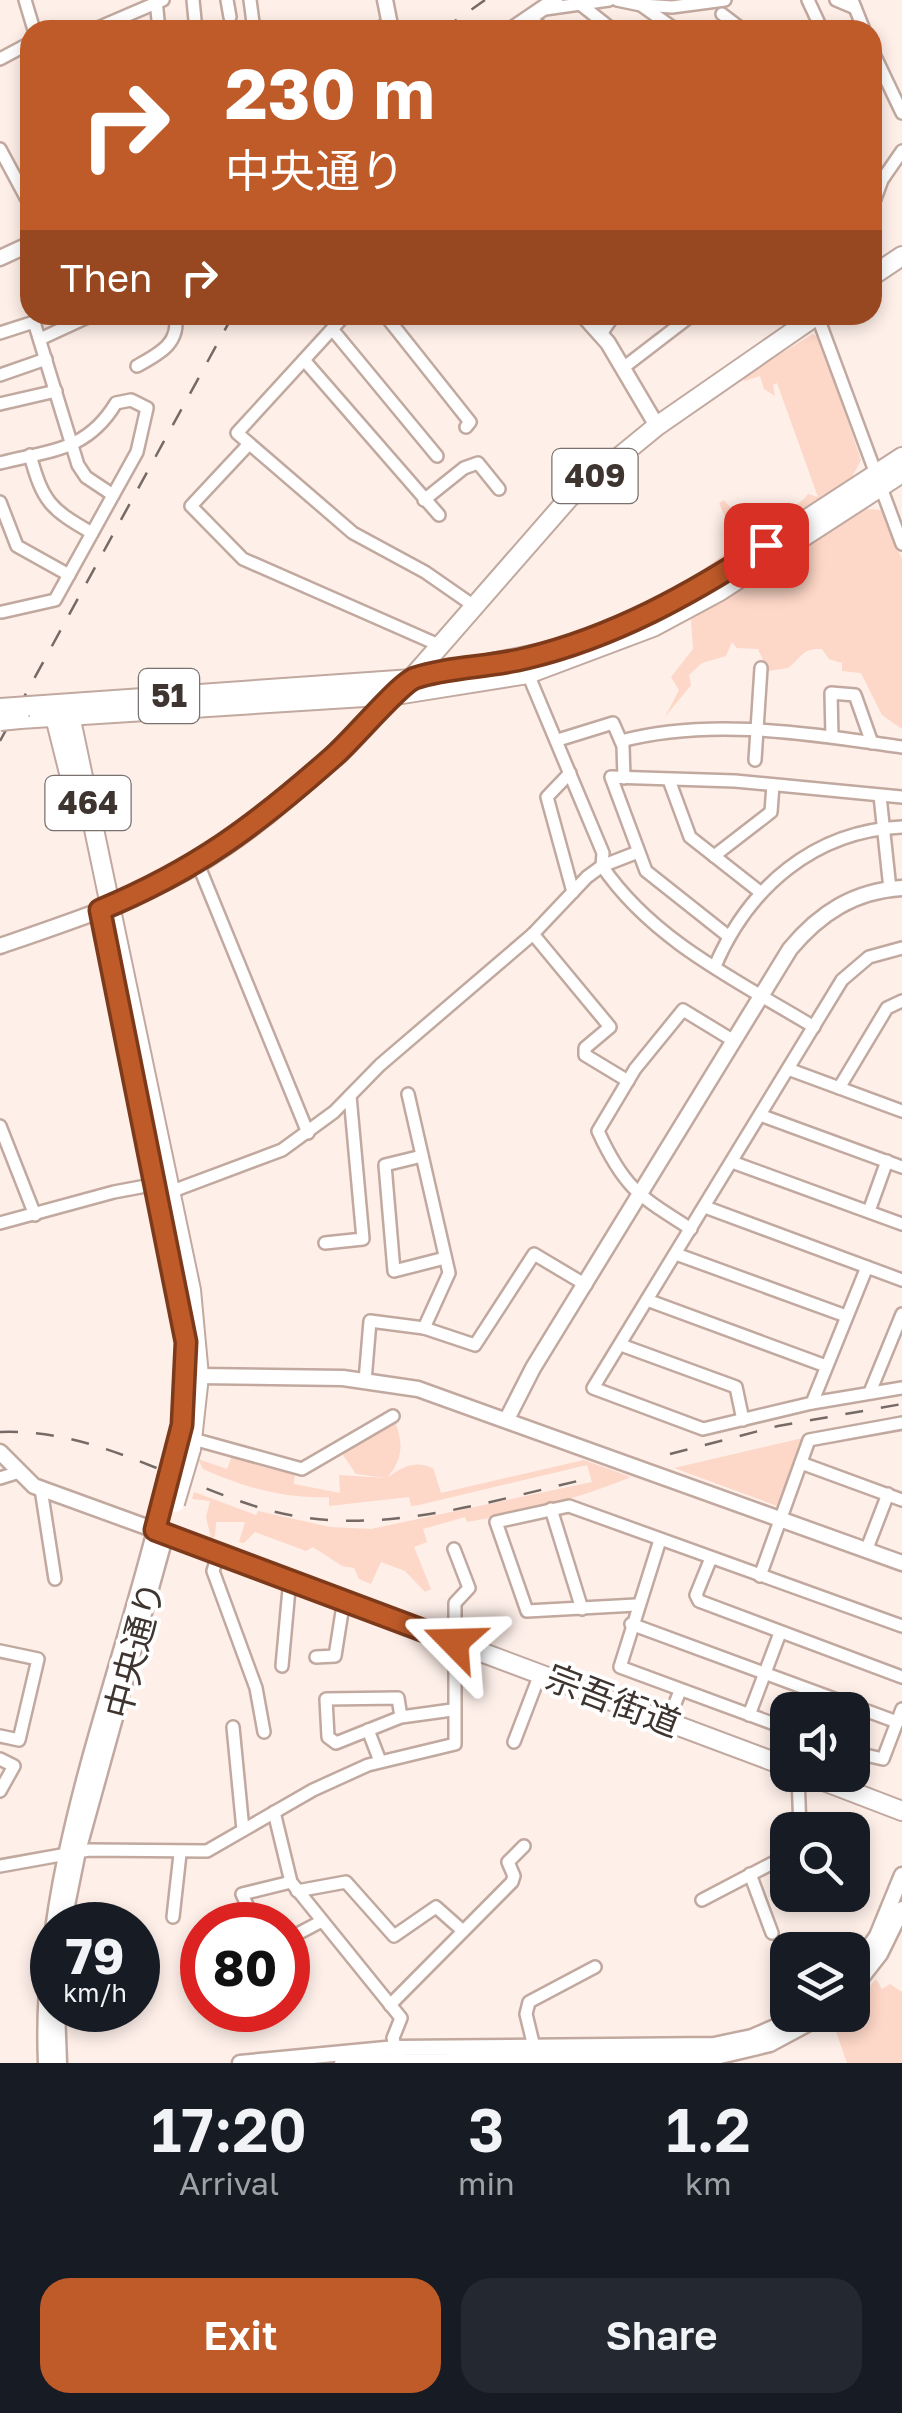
<!DOCTYPE html>
<meta charset="utf-8">
<style>
:root{--surface:#171b24;--page:#242831;--text:#f1f3f6;--muted:#9ea1a6;--accent:#bf5a29}
body{margin:0;font-family:"Golos Text","Noto Sans JP",sans-serif;background:var(--page);color:var(--text);height:100vh;display:flex;flex-direction:column;font-size:38px;white-space:nowrap}
*{box-sizing:border-box;margin:0}
p{font-size:32px;color:var(--muted)}
.icon{flex:none;width:55px;height:55px;fill:none;stroke:currentColor;stroke-width:2;stroke-linecap:round;stroke-linejoin:round}
.map{position:relative;height:2063px;overflow:hidden}
.drawer{display:flex;flex-direction:column;background:var(--surface);flex:1}
.drawer>*{flex:none}
.banner{position:absolute;left:20px;top:20px;width:862px;height:305px;border-radius:30px;box-shadow:0 5px 15px #0003;background:#bf5a29;color:#fff;overflow:hidden}
.fabs{position:absolute;left:770px;top:1692px;display:grid;gap:20px}
.fabs a{display:grid;place-items:center;width:100px;height:100px;border-radius:20px;background:var(--surface);box-shadow:0 5px 15px #0003;font-size:50px}
.speed{position:absolute;left:30px;top:1902px;display:flex;gap:20px;font-size:50px;font-weight:700;text-align:center}
.speed>*{display:grid;place-content:center;width:130px;height:130px;border-radius:50%;background:var(--surface);box-shadow:0 5px 15px #0003;line-height:1}
.speed small{font-size:25px;font-weight:400}
.speed .limit{border:15px solid #d22;background:#fff;color:#111}
.pin{position:absolute;display:grid;place-items:center;width:85px;height:85px;color:#fff;margin:-42px;border-radius:20px;box-shadow:0 5px 15px #0006}
.me{position:absolute;width:110px;margin:-55px;rotate:292deg;stroke-linejoin:round;filter:drop-shadow(0 0 8px #0008)}
.turn{display:flex;align-items:center;gap:35px;height:210px;padding:0 40px;font-size:45px}
.turn .icon{width:130px;height:130px;stroke-width:2.5}
.turn b{display:block;font-size:70px;line-height:85px}
.then{display:flex;align-items:center;height:95px;padding:0 40px;background:#0003;gap:20px;font-size:38px}
.eta{display:flex;justify-content:space-evenly;align-items:center;height:170px;text-align:center}
.eta b{font-size:60px;font-weight:600;line-height:70px}
.action{display:flex;gap:20px;margin-top:auto;padding:20px 40px}
.action a{flex:1;height:115px;border-radius:30px;background:var(--accent);color:#fff;font-size:40px;font-weight:600;line-height:115px;text-align:center}
.action a+a{background:var(--page);color:var(--text)}
.map>svg:first-child{display:block}
</style>
<div class="map">
<svg width="902" height="2063" viewBox="0 0 902 2063">
<rect width="100%" height="100%" fill="#feefe9"/>
<!-- green -->
<g fill="#fdd7c7">
<path d="M813 334 819 338 861 460 852 477 783 524 772 516C784 508 797 509 808 494L818 497 777 383 773 385 775 396 764 389 760 376 744 381V376Z"/>
<polygon points="724,500 740,518 756,517 775,529 699,578 697,574 737,545 719,503"/>
<path d="M866 509 881 510 902 559V729L882 715 861 673 842 671V663L829 659 822 649C800 648 801 659 788 668L768 671 758 649 737 648 732 642 726 656 702 663 689 675 691 685 665 717 679 690 671 677 693 649 691 619Z"/>
<path d="M394 1419C403 1442 404 1457 388 1477 403 1467 414 1460 433 1468L441 1493 584 1460 631 1477C578 1499 524 1512 467 1522L465 1517 423 1529 427 1542 414 1547 431 1589 425 1592 405 1571 381 1562 371 1584 359 1579 354 1568 342 1566 313 1547 306 1551 255 1532 244 1543 239 1542 245 1522H216L215 1537 211 1538 206 1517 210 1501 192 1499 194 1492 256 1515 258 1511 330 1527 371 1529 592 1482 587 1465 419 1505 411 1506 409 1497 329 1506V1497C284 1499 243 1487 203 1469L198 1459 227 1469 233 1454 295 1470 294 1484 340 1493 339 1475 386 1478 356 1474 341 1452Z"/>
<polygon points="803,1438 780,1507 674,1468"/>
<polygon points="876,1979 882,1989 890,1984 902,1992 902,2063 847,2063 833,2023 843,2015 852,2015 853,2006"/>
</g>
<g fill="none" stroke-linecap="round" stroke-linejoin="round">
<!-- minor casing -->
<g stroke="#c1a99f" stroke-width="16">
<g id="minor">
<polyline points="25,0 34,30"/>
<polyline points="156,0 159,30"/>
<polyline points="193,0 196,30"/>
<polyline points="227,0 230,17"/>
<polyline points="250,0 254,30"/>
<polyline points="617,0 641,5 676,30"/>
<polyline points="808,0 822,30"/>
<polyline points="836,0 855,8"/>
<polyline points="852,0 864,30"/>
<polyline points="580,4 613,30"/>
<polyline points="641,5 672,7 725,0"/>
<polyline points="545,9 609,0"/>
<polyline points="722,14 743,30"/>
<polyline points="529,18 545,30"/>
<polyline points="93,30 163,0"/>
<polyline points="372,30 391,24"/>
<polyline points="872,50 902,113"/>
<polyline points="0,59 30,43"/>
<polyline points="0,149 30,205"/>
<polyline points="872,207 882,180 902,151"/>
<polyline points="345,315 237,433 353,533 425,572 474,606"/>
<polyline points="385,315 470,422 466,427"/>
<polyline points="817,315 902,544"/>
<polyline points="332,329 437,456"/>
<polyline points="0,333 34,322 78,465 86,477 113,495"/>
<polyline points="601,334 614,315"/>
<polyline points="40,339 92,315"/>
<polyline points="304,360 439,515"/>
<path d="M137 366C159 354 181 343 175 315"/>
<polyline points="623,368 692,315"/>
<polyline points="0,375 46,359"/>
<polyline points="0,404 56,391"/>
<polyline points="248,445 191,506 243,559 441,646"/>
<path d="M30 455C43 502 50 509 92 533"/>
<path d="M0 463C51 450 87 451 116 403L131 400 147 408 137 452 55 600 2 612"/>
<polyline points="424,500 464,468 478,463 499,489"/>
<polyline points="0,502 17,546 69,575"/>
<path d="M528 674 603 853 602 866C653 941 738 981 814 1027"/>
<polyline points="832,737 831,693 855,695 872,743"/>
<polyline points="558,740 613,723 623,746 624,778"/>
<path d="M621 741C712 717 810 734 902 747"/>
<polyline points="755,760 761,668"/>
<polyline points="570,773 547,797 573,892"/>
<polyline points="669,780 690,837 760,892"/>
<polyline points="880,796 890,889"/>
<polyline points="714,856 771,812 773,785"/>
<polyline points="198,864 308,1133"/>
<polyline points="533,934 610,1027 585,1048 585,1055 628,1081"/>
<polyline points="728,936 646,871 611,777 735,781 902,797"/>
<polyline points="902,948 869,957 842,980 593,1388 703,1429 812,1403 902,1388"/>
<path d="M715 966C749 887 814 831 902 827"/>
<polyline points="788,1069 902,1111"/>
<polyline points="839,1088 887,1008 902,1001"/>
<polyline points="408,1094 449,1273 424,1328"/>
<polyline points="760,1115 902,1167"/>
<polyline points="0,1126 35,1215"/>
<polyline points="422,1156 385,1165 394,1271 445,1258"/>
<polyline points="732,1162 902,1224"/>
<polyline points="705,1207 902,1280"/>
<polyline points="869,1211 887,1161"/>
<polyline points="0,1223 114,1192 146,1186 178,1189 282,1150 334,1112 380,1065 533,934 587,877 602,866 638,852"/>
<path d="M691 1229C639 1196 624 1188 598 1131L635 1069 683 1010 734 1041"/>
<polyline points="325,1243 363,1239 350,1096"/>
<polyline points="676,1254 846,1316"/>
<polyline points="647,1300 826,1366"/>
<polyline points="621,1345 736,1387 743,1420"/>
<polyline points="365,1381 370,1321 424,1328 475,1345 534,1254 586,1285"/>
<polyline points="870,1392 902,1314"/>
<polyline points="812,1403 867,1267"/>
<polyline points="193,1439 302,1469 393,1416"/>
<polyline points="801,1463 902,1500"/>
<polyline points="0,1478 16,1473"/>
<polyline points="41,1489 55,1579"/>
<polyline points="551,1509 582,1609"/>
<polyline points="660,1540 620,1667 788,1729"/>
<polyline points="866,1551 888,1494"/>
<polyline points="219,1552 213,1571 256,1688 264,1732"/>
<polyline points="711,1558 696,1595 699,1601 902,1677"/>
<polyline points="760,1576 809,1440 902,1423"/>
<polyline points="636,1605 527,1611 496,1522 569,1506 902,1626"/>
<polyline points="631,1624 897,1722"/>
<polyline points="0,1651 38,1659 19,1740 0,1736"/>
<polyline points="316,1657 335,1656 344,1599"/>
<polyline points="282,1666 290,1578"/>
<polyline points="749,1715 780,1633"/>
<polyline points="401,1717 398,1698 326,1699 328,1737 336,1743 401,1717 452,1710"/>
<polyline points="668,1721 680,1691"/>
<polyline points="233,1727 243,1830"/>
<polyline points="368,1730 380,1761"/>
<polyline points="514,1742 540,1674"/>
<polyline points="852,1752 883,1759 902,1709"/>
<polyline points="0,1759 14,1766 0,1791"/>
<polyline points="798,1775 800,1830"/>
<polyline points="274,1812 291,1882 401,2018 393,2038 397,2054"/>
<polyline points="0,1866 89,1850 207,1851 313,1790 368,1765 455,1744 455,1603 469,1588 454,1549"/>
<polyline points="750,1874 772,1933"/>
<polyline points="297,1891 346,1882 394,1936 436,1907 463,1931"/>
<polyline points="702,1900 788,1855"/>
<polyline points="173,1917 180,1854"/>
<polyline points="256,1925 242,1894 291,1882"/>
<polyline points="288,1939 320,1922"/>
<polyline points="390,2005 512,1882 514,1876 508,1862 524,1846"/>
<polyline points="534,2047 526,2014 529,2002 595,1967"/>
</g>
</g>
<!-- tertiary casing -->
<g stroke="#c1a99f" stroke-width="19">
<g id="tertiary">
<polyline points="385,0 391,30"/>
<polyline points="511,30 555,0"/>
<polyline points="0,258 30,244"/>
<polyline points="583,315 608,343 657,426"/>
<path d="M0 946C55 927 112 908 165 883 253 840 329 765 396 695"/>
<polyline points="199,1376 343,1378 418,1389 902,1563"/>
<path d="M507 1419 533 1368 790 949C820 913 854 891 902 888"/>
<path d="M0 1452 34 1486 155 1530C110 1706 38 1879 46 2063"/>
<polyline points="63,1925 78,1851 166,1534"/>
<polyline points="852,1972 877,1936 902,1875"/>
<polyline points="852,1990 880,1954 902,1909"/>
<polyline points="57,2010 59,2063"/>
<polyline points="240,2063 396,2048 714,2045 752,2037 803,2015"/>
<polyline points="342,2063 720,2056 770,2044 824,2015"/>
</g>
</g>
<!-- trunk casing -->
<g stroke="#c1a99f" stroke-width="22">
<g id="trunk">
<polyline points="872,276 902,256"/>
<polyline points="411,679 569,498 657,426 817,315"/>
<polyline points="29,706 412,679 561,649 648,614 721,575 902,457"/>
<polyline points="59,706 55,717 75,797"/>
<polyline points="63,708 70,715 191,1290 199,1376 191,1449"/>
<polyline points="20,719 396,695 528,674 653,627 720,591 902,473"/>
<polyline points="163,1499 155,1530 788,1767"/>
<polyline points="808,1775 902,1811"/>
</g>
</g>
<!-- minor -->
<use href="#minor" stroke="#fff" stroke-width="11"/>
<!-- tertiary -->
<use href="#tertiary" stroke="#fff" stroke-width="14"/>
<!-- trunk -->
<use href="#trunk" stroke="#fff" stroke-width="18"/>
<!-- rail -->
<g stroke="#756a65" stroke-width="2.5" stroke-dasharray="18 18" stroke-linecap="butt">
<polyline points="442,30 485,0"/>
<polyline points="0,741 233,315"/>
<path d="M0 1432C94 1428 174 1482 261 1508 372 1541 484 1502 591 1478"/>
<polyline points="670,1454 778,1426 902,1404"/>
</g>
<!-- trunk-bridge casing -->
<g stroke="#c1a99f" stroke-width="22" stroke-linecap="butt">
<g id="trunk-bridge">
<polyline points="0,708 29,706"/>
<polyline points="0,721 20,719"/>
<polyline points="163,1499 179,1445"/>
<polyline points="175,1503 191,1449"/>
</g>
</g>
<!-- trunk-bridge -->
<use href="#trunk-bridge" stroke="#fff" stroke-width="18"/>
</g>
<g fill="none" stroke-linecap="round" stroke-linejoin="round">
<!-- route casing -->
<g stroke="#7c3a1b" stroke-width="25">
<path id="route" d="M454 1642 155 1530 182 1425 186 1342 100 910C196 870 255 826 333 757 351 742 399 684 415 678 446 667 493 667 527 658 614 637 692 594 766 545"/>
</g>
<!-- route -->
<use href="#route" stroke="#bf5a29" stroke-width="18"/>
</g>
<g text-anchor="middle" stroke-width="8" stroke-linejoin="round" paint-order="stroke">
<!-- shield labels -->
<g fill="#fff" stroke="#78716e" stroke-width="2.5">
<rect x="552.5" y="449" width="85" height="54" rx="8"/>
<rect x="139" y="669" width="60" height="54" rx="8"/>
<rect x="45.5" y="776" width="85" height="54" rx="8"/>
</g>
<g font-size="32" font-weight="bold" fill="#3e3430">
<text x="595" y="487">409</text>
<text x="169" y="707">51</text>
<text x="88" y="814">464</text>
</g>
<!-- street labels -->
<g font-size="35" fill="#3e3430" stroke="#fff">
<text transform="translate(135 1650) rotate(-75)" y="12">中央通り</text>
<text transform="translate(613 1701) rotate(21)" y="12">宗吾街道</text>
</g>
</g>
</svg>
<div class="fabs">
<a><svg class="icon" aria-label="sound" viewBox="0 0 24 24"><path d="M4 9h4l5-4v14l-5-4H4zM17 9q2 3 0 6"/></svg></a>
<a><svg class="icon" aria-label="search" viewBox="0 0 24 24"><circle cx="10" cy="10" r="6"/><path d="M15 15l6 6"/></svg></a>
<a><svg class="icon" aria-label="layers" viewBox="0 0 24 24"><path d="M12 4l9 5-9 5-9-5zM3 14l9 5 9-5"/></svg></a>
</div>
<div class="speed"><div>79<small>km/h</small></div><div class="limit">80</div></div>
<div class="pin" style="left:766px;top:545px;background:#d93025"><svg class="icon" aria-label="arrive" viewBox="0 0 24 24"><path d="M6 21V4h12l-3 4 3 4H6"/></svg></div>
<svg class="me" style="left:454px;top:1642px" viewBox="-20 -20 40 40"><path d="M0-17L14 15 0 8-14 15z" fill="#bf5a29" stroke="#fff" stroke-width="4"/></svg>
<div class="banner">
<div class="turn"><svg class="icon" aria-label="right" viewBox="0 0 24 24"><path d="M7 20v-9h11M14 6l5 5-5 5"/></svg><div><b>230 m</b>中央通り</div></div>
<div class="then">Then<svg class="icon" aria-label="right" viewBox="0 0 24 24"><path d="M7 20v-9h11M14 6l5 5-5 5"/></svg></div>
</div>
</div>
<section class="drawer">
<div class="eta">
<div><b>17:20</b><p>Arrival</p></div>
<div><b>3</b><p>min</p></div>
<div><b>1.2</b><p>km</p></div>
</div>
<div class="action"><a>Exit</a><a>Share</a></div>
</section>
